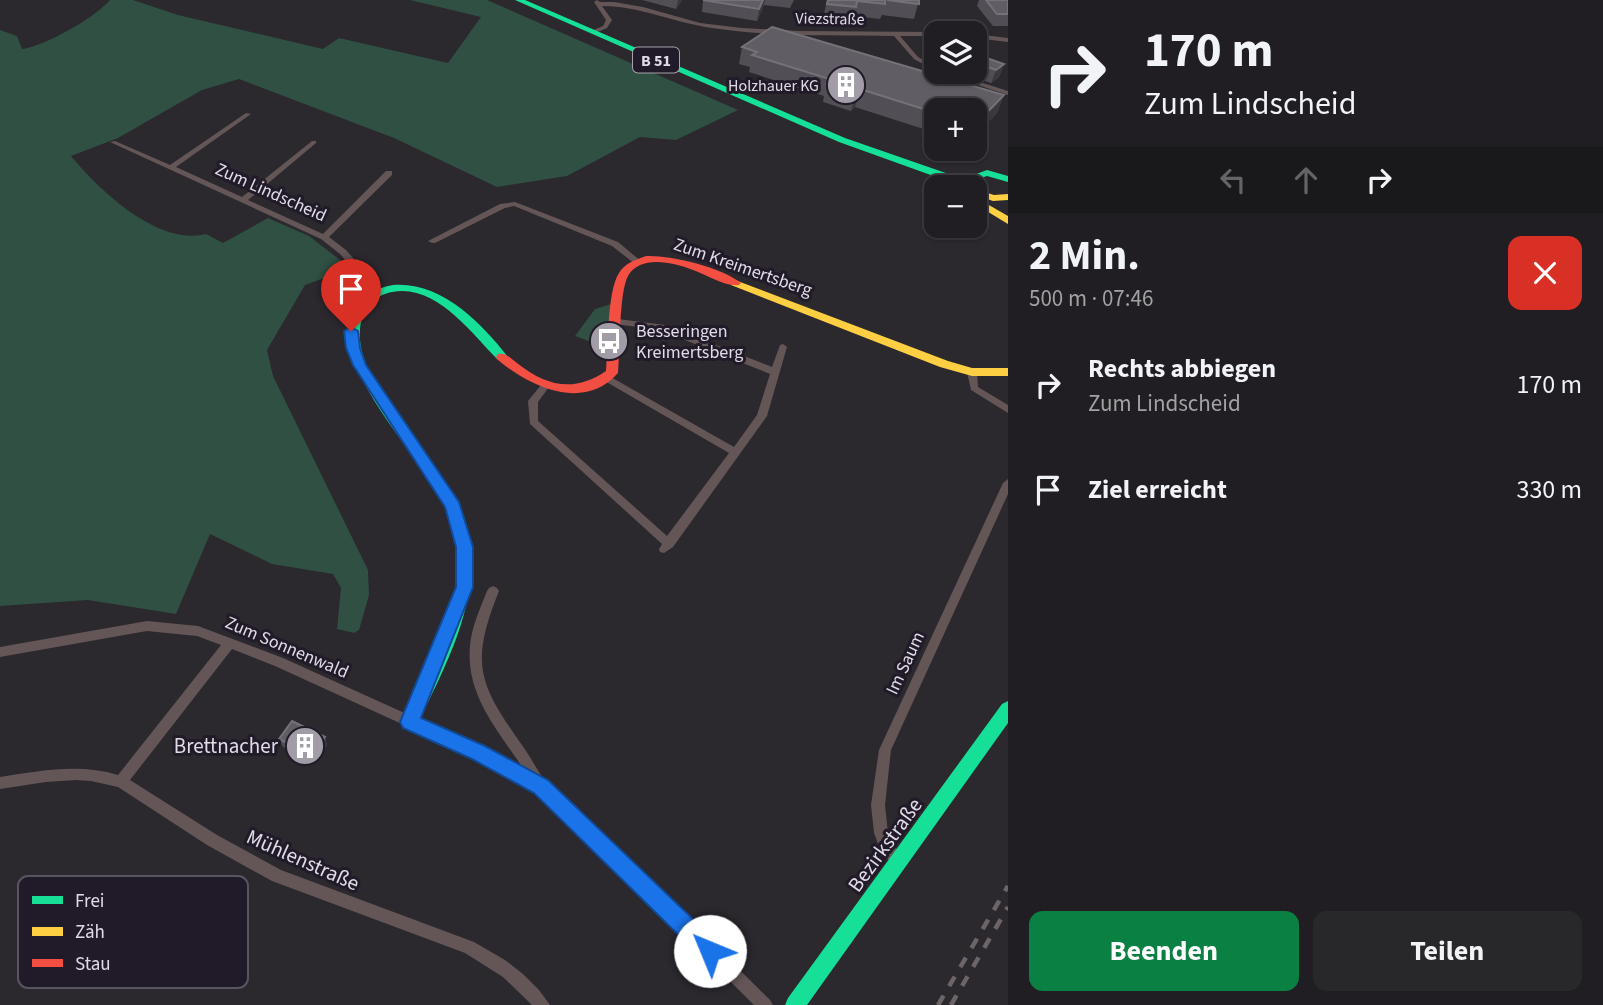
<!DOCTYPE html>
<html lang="de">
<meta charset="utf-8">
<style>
:root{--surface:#201e22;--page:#28272a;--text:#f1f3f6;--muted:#a2a2a5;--line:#3d3c40;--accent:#0b8043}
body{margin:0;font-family:"Source Sans 3",sans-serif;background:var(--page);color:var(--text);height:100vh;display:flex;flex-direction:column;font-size:26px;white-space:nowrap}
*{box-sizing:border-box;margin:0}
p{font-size:23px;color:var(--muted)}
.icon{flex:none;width:38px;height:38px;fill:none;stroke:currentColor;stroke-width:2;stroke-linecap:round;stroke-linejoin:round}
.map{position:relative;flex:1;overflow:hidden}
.sheet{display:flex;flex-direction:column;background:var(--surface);width:595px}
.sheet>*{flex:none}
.top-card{background:#201e22;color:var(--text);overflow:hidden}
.buttons{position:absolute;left:924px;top:21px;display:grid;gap:14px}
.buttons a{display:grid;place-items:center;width:63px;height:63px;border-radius:14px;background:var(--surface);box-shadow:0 2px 5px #0004,0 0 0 2px var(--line);font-size:35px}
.pin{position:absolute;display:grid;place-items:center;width:60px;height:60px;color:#fff;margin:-72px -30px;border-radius:50% 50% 50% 0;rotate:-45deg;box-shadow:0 0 7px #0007}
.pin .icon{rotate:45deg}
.me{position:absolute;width:77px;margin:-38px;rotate:315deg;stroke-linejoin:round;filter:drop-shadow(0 0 5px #0008)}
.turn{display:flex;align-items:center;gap:24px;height:147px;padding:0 21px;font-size:32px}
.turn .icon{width:91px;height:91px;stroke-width:2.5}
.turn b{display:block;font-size:49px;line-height:60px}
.lanes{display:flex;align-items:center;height:66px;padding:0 21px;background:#0003;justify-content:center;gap:35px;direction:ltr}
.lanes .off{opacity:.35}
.round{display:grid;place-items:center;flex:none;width:74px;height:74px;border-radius:14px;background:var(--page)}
.headline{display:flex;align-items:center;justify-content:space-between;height:119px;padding:0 21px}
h1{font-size:42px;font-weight:700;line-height:52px}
.cta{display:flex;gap:14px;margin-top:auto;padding:14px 21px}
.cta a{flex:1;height:80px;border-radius:14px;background:var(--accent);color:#fff;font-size:28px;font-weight:700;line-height:80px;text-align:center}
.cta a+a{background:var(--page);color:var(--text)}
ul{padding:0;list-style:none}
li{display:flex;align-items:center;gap:21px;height:105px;padding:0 21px}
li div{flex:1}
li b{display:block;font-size:26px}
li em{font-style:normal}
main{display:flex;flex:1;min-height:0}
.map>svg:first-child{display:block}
</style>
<main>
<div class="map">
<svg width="1008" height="1005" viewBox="0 0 1008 1005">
<rect width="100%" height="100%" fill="#2b282e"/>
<!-- green -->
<g fill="#2f5042">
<path d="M110 0H133L178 15 323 49 339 38 448 63 481 17 410 0H487L738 110 676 140 640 137 567 176 497 187 394 138 239 79 202 90 118 138 71 156C100 191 158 246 206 234L223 243 268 218 309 236 344 263 341 272 305 285 267 350 273 376 368 570 369 595 359 630 354 633 337 629 341 588 333 574 272 564 210 534 176 614 88 600 0 606V30L17 36 22 49C45 46 96 17 110 0Z"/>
<polygon points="611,304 605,347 575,336 595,309"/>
</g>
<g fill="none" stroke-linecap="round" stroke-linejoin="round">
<!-- street -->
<g fill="#645656" fill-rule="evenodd">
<path d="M597 0 600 2H614L643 7 700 23 742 28 798 31 936 32 938 33H936V36H900L918 57 936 67V71L914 59 894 36C834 35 772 37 712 28 675 23 640 6 602 6L612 20 607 28 593 34 591 33V31L603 26 606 20 594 2Z"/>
<polygon points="975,34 1008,38 1008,42 975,38"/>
<polygon points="939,72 948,72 1008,91 1008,95"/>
<polygon points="246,113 251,114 176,167 242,197 312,141 316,141 316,143 248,200 323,234 386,171 392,171 392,175 329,237 346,250 381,290 381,294 375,294 340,254 321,239 110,142 115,141 170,165"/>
<polygon points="515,202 618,242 642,262 638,264 635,264 612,246 514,206 505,208 435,243 432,243 428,241 500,204"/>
<polygon points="618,319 665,325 772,367 780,345 783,344 787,347 767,416 673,547 664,553 660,552 659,549 662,544 530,424 528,401 541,385 547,385 549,387 538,402 538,421 667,536 729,453 603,380 601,378 603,376 609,376 734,447 757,415 770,374 660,330 615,324 614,322"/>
<polygon points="972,369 977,372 978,387 1008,405 1008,413 971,390 967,372"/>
<polygon points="1008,479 1008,494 891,750 885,805 888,833 890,840 906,862 904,867 899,869 894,867 880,849 874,833 871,805 879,750 1003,483"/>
<path d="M493 586 497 588 499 591C470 663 478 683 522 745 530 756 537 770 545 781 551 789 562 796 570 802L770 1000 773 1005H754L560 812 536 791 474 757 275 666 232 649 130 780 217 835 281 870 474 942 505 960 523 974 539 990 550 1005H532L503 977 465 953 272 881 207 845 118 787 91 781 76 780 46 782 0 789V777C40 771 79 763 118 775L221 645 197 636 147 631 0 657V647L147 621 198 626 283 658 484 749 525 771C497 729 462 692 471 638 474 622 481 606 487 591L489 588Z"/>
</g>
<!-- fast -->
<g fill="#16e098" fill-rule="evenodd">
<polygon points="515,0 525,0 845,138 963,179 987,170 1008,176 1008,182 987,176 972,181 974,187 964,187 839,142"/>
<path d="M393 285C440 281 481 322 508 357L506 360H498C470 332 432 278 385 294 376 297 366 305 363 315 338 386 465 469 471 548 476 612 443 671 416 727L410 730 404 727 402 722C427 665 466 606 456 540 453 521 445 502 435 486 407 443 281 307 393 285Z"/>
<polygon points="1008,701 1008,723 807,1005 785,1005 788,998 1002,704"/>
</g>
<!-- slow -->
<g fill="#ffcf43" fill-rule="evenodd">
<polygon points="975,189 994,195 1008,194 1008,200 993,201 975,195"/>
<polygon points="975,197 1008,216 1008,224 975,204"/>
<polygon points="735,280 948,361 972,368 1008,368 1008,376 972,376 940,367 731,285 731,281"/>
</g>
<!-- jam -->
<path fill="#f24e42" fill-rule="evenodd" d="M646 256C671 255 721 267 741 283L739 285C725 287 707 275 693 270 674 263 641 254 628 276 619 292 620 352 618 373 584 412 530 387 498 360L496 357 498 354C507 353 510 358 517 363 546 386 574 393 606 371 608 349 607 291 619 273 625 263 635 260 646 256Z"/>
<!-- rail -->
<g stroke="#6c6466" stroke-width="4.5" stroke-dasharray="11 11" stroke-linecap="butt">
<polyline points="938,1005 1008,886"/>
<polyline points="951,1005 1008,907"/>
</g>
</g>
<!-- wall -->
<g fill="#514f55">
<polygon points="642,0 682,0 676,9"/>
<polygon points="703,0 794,0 790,8 764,5 757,21 702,12"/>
<polygon points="827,0 919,0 914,19 882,15 880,19 853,16 852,22 823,19"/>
<polygon points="979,0 1008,0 1008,26 993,26 977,6"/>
<polygon points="742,47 1004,95 997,113 975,136 975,110 936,110 936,133 855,107 851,111 823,102 824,96 749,72 750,67 739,64"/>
<polygon points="975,52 976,55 1004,64 999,77 991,83 959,72 975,72"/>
<polygon points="325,737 327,745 315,763 283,747 279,739"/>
</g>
<!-- shaded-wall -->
<g fill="#3b393f">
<polygon points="678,0 682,0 676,9"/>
<polygon points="763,0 765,0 764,5 757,21 759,9"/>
<polygon points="1004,64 999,77 991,83 996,70"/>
<polygon points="860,89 855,107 851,111 856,93"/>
<polygon points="1004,95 997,113 975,136 975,125"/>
<polygon points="325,737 327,745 315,763 313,755"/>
</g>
<!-- building -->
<g fill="#605e64" stroke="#747178" stroke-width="2">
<polygon points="703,0 763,0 759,9"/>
<polygon points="828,0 885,0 885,4 857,1 856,7 827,4"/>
<polygon points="887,0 919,0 919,4"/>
<polygon points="986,0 1008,0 1008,14 997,14"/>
<polygon points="772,27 1004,95 975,125 975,110 936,110 936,113 860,89 856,93 827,84 833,80 752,55 757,52 742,47"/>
<polygon points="975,52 977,53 975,54 1004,64 996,70 975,63"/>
<polygon points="292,721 325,737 313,755 279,739"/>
</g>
<!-- route -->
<polygon fill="#1a73e8" stroke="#114b97" stroke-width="2" points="351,327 358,331 360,348 366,365 459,502 473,547 473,587 421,718 485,746 548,780 718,943 722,951 718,959 710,962 703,959 534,793 472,759 403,728 400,722 456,587 456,547 445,507 353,365 346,348 344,331"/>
<!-- icons -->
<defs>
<g id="building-disc" transform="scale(2.0125)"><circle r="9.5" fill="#a19ca5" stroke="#211a28"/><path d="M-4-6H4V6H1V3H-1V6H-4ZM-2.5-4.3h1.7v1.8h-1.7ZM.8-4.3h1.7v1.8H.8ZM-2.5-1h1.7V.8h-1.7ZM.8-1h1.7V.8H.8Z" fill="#fff"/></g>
<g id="bus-disc" transform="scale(2.0125)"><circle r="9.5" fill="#a19ca5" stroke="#211a28"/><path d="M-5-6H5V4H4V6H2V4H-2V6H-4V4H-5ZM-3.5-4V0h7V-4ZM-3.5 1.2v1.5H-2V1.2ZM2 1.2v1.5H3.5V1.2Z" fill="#fff"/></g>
</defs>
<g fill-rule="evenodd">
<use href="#building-disc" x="846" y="85"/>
<use href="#bus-disc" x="609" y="341"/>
<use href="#building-disc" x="305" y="746"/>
</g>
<g text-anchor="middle" stroke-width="6" stroke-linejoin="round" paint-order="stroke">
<!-- far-street labels -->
<g font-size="16" fill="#e0dbe5" stroke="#211a28">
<text transform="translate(830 18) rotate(1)" y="6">Viezstraße</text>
</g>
<!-- shield labels -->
<rect fill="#211a28" stroke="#a7a1ac" stroke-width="2" x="633" y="47.5" width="46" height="25" rx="5"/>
<g font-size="16" font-weight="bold" fill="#e0dbe5">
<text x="656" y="66">B 51</text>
</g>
<!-- far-poi labels -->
<g font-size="16" fill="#e0dbe5" stroke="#211a28" text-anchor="end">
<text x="819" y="91">Holzhauer KG</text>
</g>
<!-- street labels -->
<g font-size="18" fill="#e0dbe5" stroke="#211a28">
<text transform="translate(271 192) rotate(24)" y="6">Zum Lindscheid</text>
<text transform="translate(743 267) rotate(19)" y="6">Zum Kreimertsberg</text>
<text transform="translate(287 647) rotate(23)" y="6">Zum Sonnenwald</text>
<text transform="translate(905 663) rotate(-65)" y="6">Im Saum</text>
</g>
<!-- poi labels -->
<g font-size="18" fill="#e0dbe5" stroke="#211a28" text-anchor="start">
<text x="636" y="337">Besseringen<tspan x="636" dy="21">Kreimertsberg</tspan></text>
</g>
<!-- near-poi labels -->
<g font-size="21" fill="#e0dbe5" stroke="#211a28" text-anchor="end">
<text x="278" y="753">Brettnacher</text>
</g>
<!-- near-street labels -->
<g font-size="21" fill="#e0dbe5" stroke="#211a28">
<text transform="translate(885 845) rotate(-54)" y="7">Bezirkstraße</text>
<text transform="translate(303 860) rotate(24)" y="7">Mühlenstraße</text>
</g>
</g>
<!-- legend -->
<rect x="18" y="876" width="230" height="112" rx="10" fill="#211a28" stroke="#5a5461" stroke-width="2"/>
<rect x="32" y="896" width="31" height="8" fill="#16e098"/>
<rect x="32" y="927" width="31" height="9" fill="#ffcf43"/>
<rect x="32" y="959" width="31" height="8" fill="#f24e42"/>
<g font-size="19" fill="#e0dbe5">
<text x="75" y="907">Frei</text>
<text x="75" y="938">Zäh</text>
<text x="75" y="970">Stau</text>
</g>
</svg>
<div class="buttons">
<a><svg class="icon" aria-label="layers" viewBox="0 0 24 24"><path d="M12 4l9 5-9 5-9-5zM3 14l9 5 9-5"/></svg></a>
<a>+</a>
<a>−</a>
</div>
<div class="pin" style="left:351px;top:331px;background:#d93025"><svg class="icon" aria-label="arrive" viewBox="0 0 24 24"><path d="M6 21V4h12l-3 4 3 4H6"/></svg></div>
<svg class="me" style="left:710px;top:951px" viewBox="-20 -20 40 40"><circle r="19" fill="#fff"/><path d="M0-13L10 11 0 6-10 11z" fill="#1a73e8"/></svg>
</div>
<section class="sheet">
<div class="top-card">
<div class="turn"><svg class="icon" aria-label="right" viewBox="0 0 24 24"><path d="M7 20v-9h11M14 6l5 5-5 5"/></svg><div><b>170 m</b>Zum Lindscheid</div></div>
<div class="lanes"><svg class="icon off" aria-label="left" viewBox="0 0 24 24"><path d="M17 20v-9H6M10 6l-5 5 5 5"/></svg><svg class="icon off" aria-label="ahead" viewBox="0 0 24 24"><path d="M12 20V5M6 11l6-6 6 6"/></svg><svg class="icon" aria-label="right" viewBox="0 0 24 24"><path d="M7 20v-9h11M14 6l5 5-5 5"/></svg></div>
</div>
<div class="headline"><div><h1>2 Min.</h1><p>500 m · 07:46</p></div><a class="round" style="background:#d93025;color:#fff"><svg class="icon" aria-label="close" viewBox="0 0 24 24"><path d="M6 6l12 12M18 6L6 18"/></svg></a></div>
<ul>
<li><svg class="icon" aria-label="right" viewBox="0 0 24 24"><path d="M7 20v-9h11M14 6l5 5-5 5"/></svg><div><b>Rechts abbiegen</b><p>Zum Lindscheid</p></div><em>170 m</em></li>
<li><svg class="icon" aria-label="arrive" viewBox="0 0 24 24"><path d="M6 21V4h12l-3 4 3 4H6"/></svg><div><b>Ziel erreicht</b></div><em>330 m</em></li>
</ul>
<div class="cta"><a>Beenden</a><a>Teilen</a></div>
</section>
</main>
